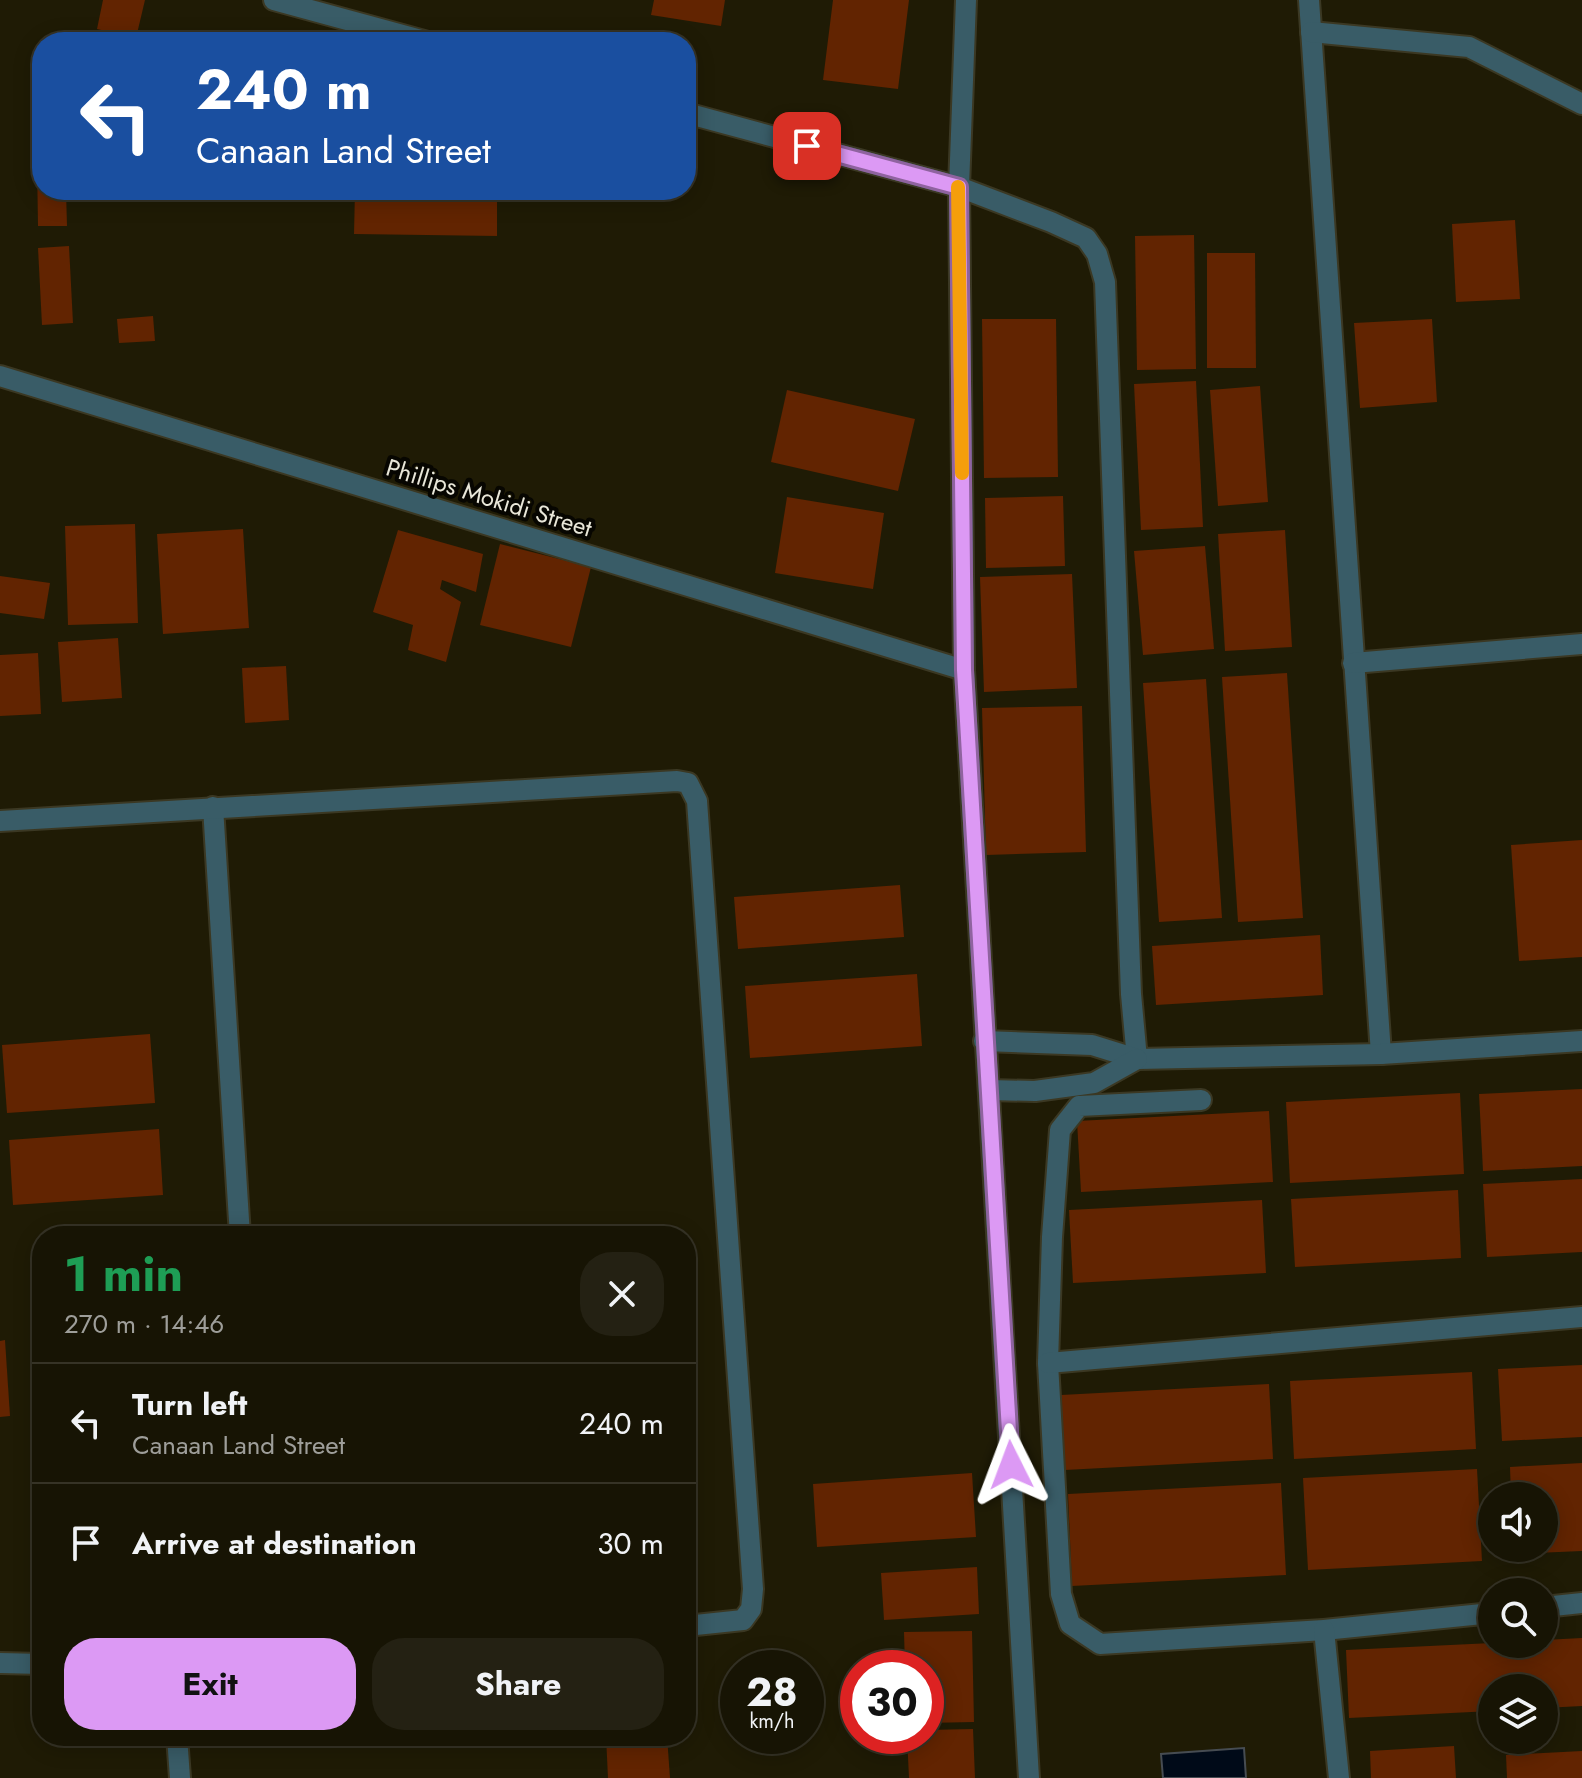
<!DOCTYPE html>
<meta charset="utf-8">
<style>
:root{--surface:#171404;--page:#242113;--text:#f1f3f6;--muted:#9e9e9a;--line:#363326;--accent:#dc99f4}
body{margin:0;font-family:Jost,sans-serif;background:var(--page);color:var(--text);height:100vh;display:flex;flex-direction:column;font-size:30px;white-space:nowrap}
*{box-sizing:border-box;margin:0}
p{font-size:26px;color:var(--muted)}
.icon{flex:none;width:44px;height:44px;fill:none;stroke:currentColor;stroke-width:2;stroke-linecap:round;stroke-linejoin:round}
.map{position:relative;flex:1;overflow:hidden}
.side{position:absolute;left:32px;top:1226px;width:664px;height:520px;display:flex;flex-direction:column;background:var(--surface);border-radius:32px;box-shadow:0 4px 20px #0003,0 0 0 2px var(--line)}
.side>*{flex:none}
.top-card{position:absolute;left:32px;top:32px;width:664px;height:168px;border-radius:32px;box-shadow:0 4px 20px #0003,0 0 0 2px var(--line);background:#1a4fa0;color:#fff;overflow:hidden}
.buttons{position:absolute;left:1478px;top:1482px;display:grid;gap:16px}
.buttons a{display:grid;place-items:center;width:80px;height:80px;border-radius:50%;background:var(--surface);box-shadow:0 4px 20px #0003,0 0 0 2px var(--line);font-size:40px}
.speed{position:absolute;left:720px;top:1650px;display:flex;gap:16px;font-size:40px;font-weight:700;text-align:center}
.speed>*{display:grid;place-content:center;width:104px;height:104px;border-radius:50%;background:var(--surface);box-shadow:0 4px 20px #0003,0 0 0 2px var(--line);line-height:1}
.speed small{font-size:20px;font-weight:400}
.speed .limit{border:12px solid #d22;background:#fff;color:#111}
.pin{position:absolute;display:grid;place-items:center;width:68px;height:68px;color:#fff;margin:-34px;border-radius:16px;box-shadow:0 4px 12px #0006}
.me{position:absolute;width:88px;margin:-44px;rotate:357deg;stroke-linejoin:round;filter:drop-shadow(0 0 6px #0008)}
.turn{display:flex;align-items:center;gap:28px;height:168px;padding:0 32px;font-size:36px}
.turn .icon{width:104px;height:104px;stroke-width:2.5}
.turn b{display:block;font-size:56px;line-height:68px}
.round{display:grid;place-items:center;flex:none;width:84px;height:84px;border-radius:32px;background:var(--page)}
.summary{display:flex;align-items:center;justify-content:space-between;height:136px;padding:0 32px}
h1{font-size:48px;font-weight:700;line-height:60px;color:#1e9e55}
.button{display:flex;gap:16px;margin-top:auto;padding:16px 32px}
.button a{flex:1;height:92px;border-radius:32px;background:var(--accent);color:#111;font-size:32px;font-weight:700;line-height:92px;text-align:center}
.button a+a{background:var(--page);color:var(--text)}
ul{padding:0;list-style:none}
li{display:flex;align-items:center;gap:24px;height:120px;padding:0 32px;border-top:2px solid var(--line)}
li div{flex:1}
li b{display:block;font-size:30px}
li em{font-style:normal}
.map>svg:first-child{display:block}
</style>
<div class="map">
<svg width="1582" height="1778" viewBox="0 0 1582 1778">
<rect width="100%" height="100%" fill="#1f1b05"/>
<!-- water -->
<polygon fill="#000a18" stroke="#464c52" stroke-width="2" points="1244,1748 1246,1778 1163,1778 1161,1754"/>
<!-- building -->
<g fill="#622401">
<polygon points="103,0 145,0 136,38 97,29"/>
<polygon points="654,0 725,0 721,26 651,15"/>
<polygon points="833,0 909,0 898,89 823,80"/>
<polygon points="37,163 42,163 42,190 66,190 67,226 38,226"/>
<polygon points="355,190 497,191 497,236 354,234"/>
<polygon points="1515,220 1520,299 1456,302 1452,224"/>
<polygon points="1194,235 1196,369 1137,370 1135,236"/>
<polygon points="69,246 73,323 42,325 38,248"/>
<polygon points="1207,253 1255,253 1256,368 1207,368"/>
<polygon points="153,316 155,341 119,343 117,319"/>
<polygon points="982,319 1056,319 1058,477 984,478"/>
<polygon points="1432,319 1437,402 1360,408 1354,323"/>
<polygon points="1196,381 1203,527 1141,530 1134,384"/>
<polygon points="1260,386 1268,502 1218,506 1210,390"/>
<polygon points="787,390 915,419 898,491 771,462"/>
<polygon points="1063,496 1065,566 986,568 985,498"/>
<polygon points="787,497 884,513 873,589 775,573"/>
<polygon points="135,524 138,623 68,625 65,526"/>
<polygon points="243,529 249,628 163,634 157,534"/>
<polygon points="398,530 483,554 476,592 442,580 440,589 461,602 446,662 408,650 413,625 373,612"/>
<polygon points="1285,530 1292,647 1225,651 1218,534"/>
<polygon points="500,544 591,567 571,647 480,625"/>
<polygon points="1205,546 1214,649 1143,655 1134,551"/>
<polygon points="1072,574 1077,688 984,692 980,577"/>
<polygon points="0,576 50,583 44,619 0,613"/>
<polygon points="118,638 122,698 62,702 58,642"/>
<polygon points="38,653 41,714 0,716 0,655"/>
<polygon points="286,666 289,720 245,723 242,668"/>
<polygon points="1287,673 1303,918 1238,922 1222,677"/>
<polygon points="1206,679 1222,918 1159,922 1143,683"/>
<polygon points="1082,706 1086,852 986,855 982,708"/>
<polygon points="1582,840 1582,957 1519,961 1511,845"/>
<polygon points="900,885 904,937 738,949 734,897"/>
<polygon points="1320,935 1323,995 1156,1005 1152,946"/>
<polygon points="917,974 922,1046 750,1058 745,986"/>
<polygon points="150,1034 155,1103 7,1113 2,1045"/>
<polygon points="1582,1089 1582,1166 1483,1171 1479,1094"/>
<polygon points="1460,1093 1464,1174 1290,1183 1286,1102"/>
<polygon points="1269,1111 1273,1182 1081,1192 1077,1121"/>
<polygon points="159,1129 163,1195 13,1205 9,1140"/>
<polygon points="1582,1179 1582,1252 1487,1257 1483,1184"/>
<polygon points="1458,1190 1461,1258 1295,1267 1291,1199"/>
<polygon points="1262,1200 1266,1273 1073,1283 1069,1210"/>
<polygon points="42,1335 42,1398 35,1399 31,1336"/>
<polygon points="5,1340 10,1416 0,1417 0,1341"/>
<polygon points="1582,1365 1582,1437 1502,1441 1498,1369"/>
<polygon points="1472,1372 1476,1449 1294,1459 1290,1381"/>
<polygon points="1269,1384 1273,1459 1065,1470 1061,1395"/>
<polygon points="1582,1463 1582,1551 1514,1554 1514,1548 1544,1548 1544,1496 1511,1496 1510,1467"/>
<polygon points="1477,1469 1482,1561 1308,1570 1303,1478"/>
<polygon points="972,1473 976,1537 817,1547 813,1484"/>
<polygon points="1281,1483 1286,1575 1072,1586 1068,1494"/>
<polygon points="977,1567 979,1614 884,1620 881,1573"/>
<polygon points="972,1631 974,1722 926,1723 926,1668 905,1668 904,1632"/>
<polygon points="1582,1638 1582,1706 1544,1708 1544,1688 1492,1688 1492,1711 1349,1718 1346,1650 1492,1643 1544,1644 1544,1640"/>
<polygon points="973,1729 975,1778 909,1778 907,1736 926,1736 926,1730"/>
<polygon points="606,1736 667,1736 670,1778 608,1778"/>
<polygon points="1454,1746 1456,1778 1371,1778 1370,1751"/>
<polygon points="1582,1751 1582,1778 1507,1778 1506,1755"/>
</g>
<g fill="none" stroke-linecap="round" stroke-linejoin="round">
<!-- minor casing -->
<g stroke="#3b3823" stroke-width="24">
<g id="minor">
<polyline points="274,0 428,42"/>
<polyline points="966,0 959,187 964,670 1029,1778"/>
<polyline points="1309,0 1381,1054"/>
<polyline points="1311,32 1469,47 1582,104"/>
<polyline points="686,113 959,187 1051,222 1086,238 1097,254 1105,282 1131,994 1137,1059 1381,1054 1582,1041"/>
<polyline points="0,376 964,670"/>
<polyline points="1353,663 1582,644"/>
<polyline points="213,807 240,1236"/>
<polyline points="0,821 677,781 688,783 697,801 753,1589 751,1609 743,1620 686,1626"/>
<polyline points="984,1041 1092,1045 1137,1059"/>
<polyline points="989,1090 1035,1091 1094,1083 1137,1059"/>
<polyline points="1201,1100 1079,1106 1060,1130 1052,1237 1048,1363 1061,1594 1070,1624 1100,1644 1324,1630 1492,1613"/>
<polyline points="1048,1363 1582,1317"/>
<polyline points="1544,1607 1582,1603"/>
<polyline points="1324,1630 1339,1778"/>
<polyline points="0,1663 42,1664"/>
<polyline points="177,1736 180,1778"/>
</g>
</g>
<!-- minor -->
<use href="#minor" stroke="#395c67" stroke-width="20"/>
</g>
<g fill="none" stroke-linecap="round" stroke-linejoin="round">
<!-- route casing -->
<g stroke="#8f639f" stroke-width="20">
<polyline id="route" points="807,146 959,187 964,670 1011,1465"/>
</g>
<!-- route -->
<use href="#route" stroke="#dc99f4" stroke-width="14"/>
<!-- slow -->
<polyline stroke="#f59e0b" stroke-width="14" points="958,187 962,473"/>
</g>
<g text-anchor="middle" stroke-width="8" stroke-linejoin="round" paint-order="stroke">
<!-- street labels -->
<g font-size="24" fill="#e9e7d9" stroke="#070601">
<text transform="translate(489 498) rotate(17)" y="8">Phillips Mokidi Street</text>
</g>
</g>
</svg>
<div class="buttons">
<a><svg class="icon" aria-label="sound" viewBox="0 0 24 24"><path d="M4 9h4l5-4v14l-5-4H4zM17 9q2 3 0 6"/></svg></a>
<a><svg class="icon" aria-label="search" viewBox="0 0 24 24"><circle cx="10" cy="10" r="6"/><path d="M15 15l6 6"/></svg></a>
<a><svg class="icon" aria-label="layers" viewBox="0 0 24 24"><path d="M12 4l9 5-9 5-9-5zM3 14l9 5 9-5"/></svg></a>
</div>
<div class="speed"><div>28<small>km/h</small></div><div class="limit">30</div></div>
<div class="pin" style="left:807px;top:146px;background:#d93025"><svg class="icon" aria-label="arrive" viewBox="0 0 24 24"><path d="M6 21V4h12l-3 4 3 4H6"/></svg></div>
<svg class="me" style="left:1011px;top:1465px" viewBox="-20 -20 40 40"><path d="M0-17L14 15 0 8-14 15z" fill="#dc99f4" stroke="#fff" stroke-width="4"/></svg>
<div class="top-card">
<div class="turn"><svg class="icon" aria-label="left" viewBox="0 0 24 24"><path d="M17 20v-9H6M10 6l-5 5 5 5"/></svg><div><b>240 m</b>Canaan Land Street</div></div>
</div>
<section class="side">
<div class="summary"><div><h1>1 min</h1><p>270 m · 14:46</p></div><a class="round"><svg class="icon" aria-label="close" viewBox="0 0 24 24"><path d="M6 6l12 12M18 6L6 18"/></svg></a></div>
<ul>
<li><svg class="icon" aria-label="left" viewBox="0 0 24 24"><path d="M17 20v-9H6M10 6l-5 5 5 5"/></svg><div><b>Turn left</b><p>Canaan Land Street</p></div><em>240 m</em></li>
<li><svg class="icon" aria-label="arrive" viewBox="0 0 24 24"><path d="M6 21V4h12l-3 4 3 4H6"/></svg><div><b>Arrive at destination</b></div><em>30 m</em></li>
</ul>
<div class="button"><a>Exit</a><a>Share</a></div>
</section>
</div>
